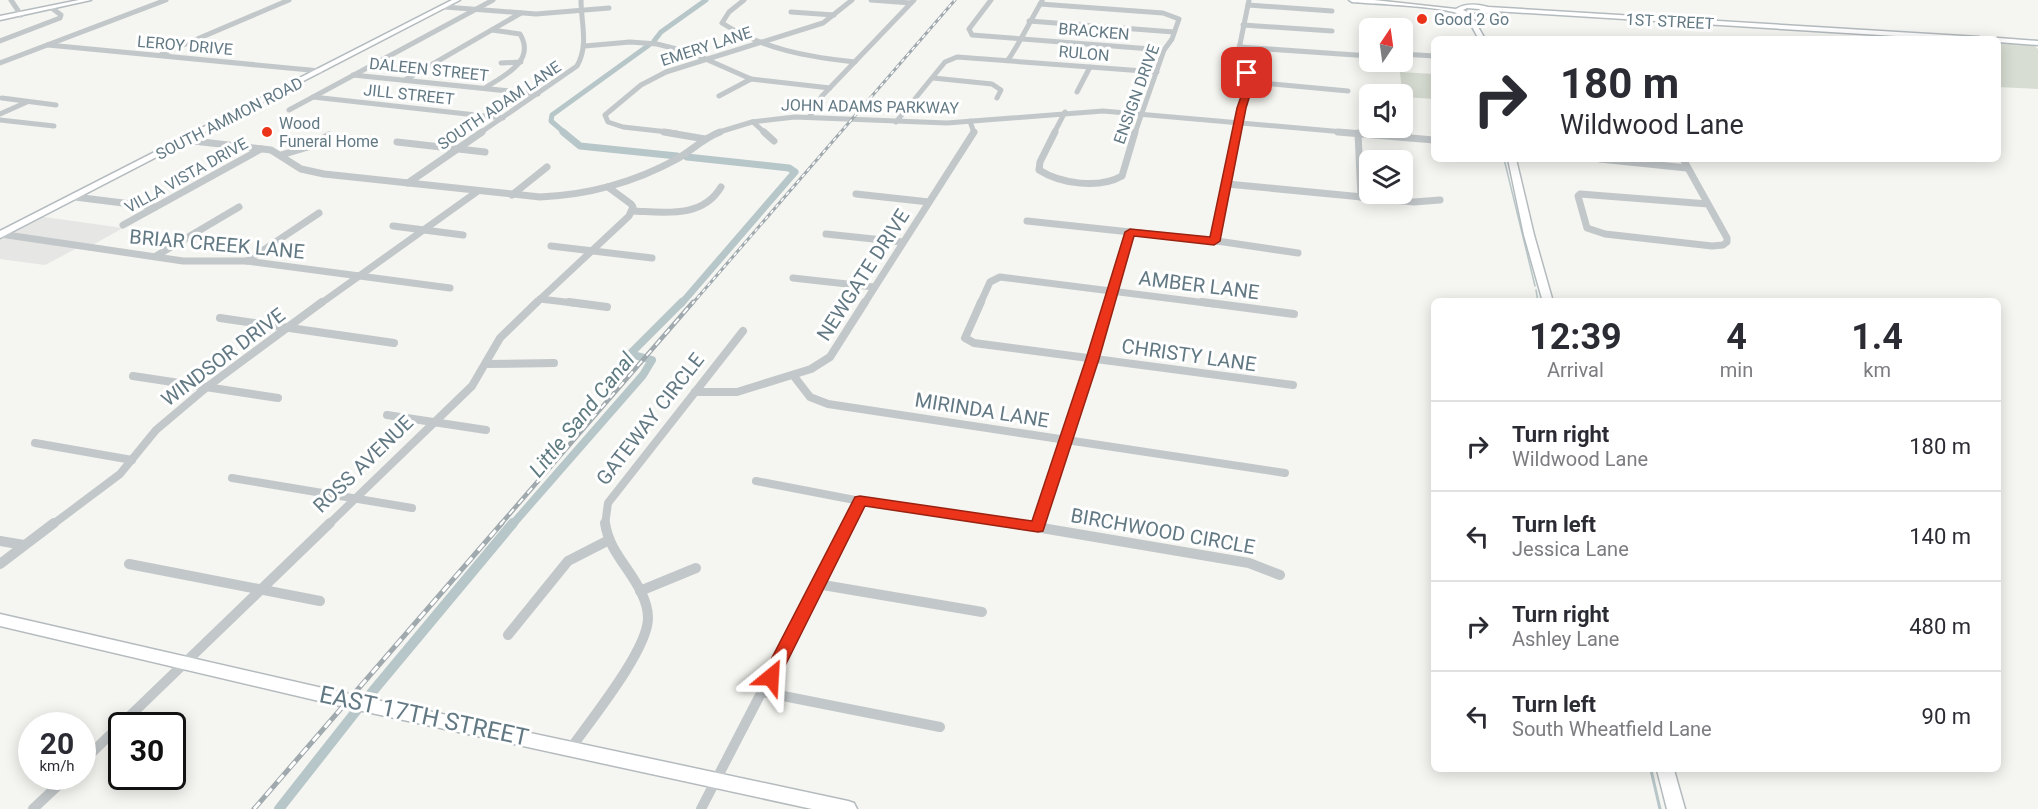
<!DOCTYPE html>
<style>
:root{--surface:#fff;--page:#f7f7f7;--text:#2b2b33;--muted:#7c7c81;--line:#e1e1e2}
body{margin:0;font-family:Roboto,sans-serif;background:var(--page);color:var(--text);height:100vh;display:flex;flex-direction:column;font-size:22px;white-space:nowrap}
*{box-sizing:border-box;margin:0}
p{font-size:20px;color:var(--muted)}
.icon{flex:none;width:33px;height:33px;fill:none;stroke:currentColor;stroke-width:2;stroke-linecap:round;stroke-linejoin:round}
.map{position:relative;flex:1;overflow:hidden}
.panel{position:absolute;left:1431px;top:298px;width:570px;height:474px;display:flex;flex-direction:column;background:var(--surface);border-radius:9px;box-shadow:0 3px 15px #0003}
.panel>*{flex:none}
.top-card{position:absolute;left:1431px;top:36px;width:570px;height:126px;border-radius:9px;box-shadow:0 3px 15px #0003;background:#fff;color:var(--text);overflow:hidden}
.needle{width:39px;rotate:13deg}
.tools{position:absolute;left:1359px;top:18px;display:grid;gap:12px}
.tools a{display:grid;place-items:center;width:54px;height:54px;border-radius:9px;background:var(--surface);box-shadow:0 3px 15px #0003;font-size:30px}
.speed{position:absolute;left:18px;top:712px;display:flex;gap:12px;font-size:30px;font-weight:700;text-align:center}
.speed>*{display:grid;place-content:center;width:78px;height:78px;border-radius:50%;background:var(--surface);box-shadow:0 3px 15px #0003;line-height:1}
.speed small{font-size:15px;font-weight:400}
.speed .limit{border:3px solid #111;border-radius:9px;background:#fff;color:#111}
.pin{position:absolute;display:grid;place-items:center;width:51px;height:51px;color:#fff;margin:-26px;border-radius:12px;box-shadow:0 3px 9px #0006}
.me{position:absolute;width:66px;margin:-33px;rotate:27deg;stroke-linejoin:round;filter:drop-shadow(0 0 4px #0008)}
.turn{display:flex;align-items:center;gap:21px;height:126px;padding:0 30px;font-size:27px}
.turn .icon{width:78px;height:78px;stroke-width:2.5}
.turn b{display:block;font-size:42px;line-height:51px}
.eta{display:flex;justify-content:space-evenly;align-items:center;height:102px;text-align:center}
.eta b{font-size:36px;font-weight:700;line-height:42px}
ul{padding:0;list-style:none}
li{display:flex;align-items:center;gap:18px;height:90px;padding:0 30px;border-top:2px solid var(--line)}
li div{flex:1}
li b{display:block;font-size:22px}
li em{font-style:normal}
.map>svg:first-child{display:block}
</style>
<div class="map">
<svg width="2038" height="809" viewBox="0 0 2038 809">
<rect width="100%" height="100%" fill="#f5f5f1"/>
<!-- built -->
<polygon fill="#e6e6e5" points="37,216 123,228 89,247 81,246 45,265 0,259 0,234"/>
<!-- green -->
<g fill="#d7ddd2">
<polygon points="1998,43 2032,44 2038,49 2038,89 1998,87"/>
<polygon points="1400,72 1434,74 1434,99 1404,97 1407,131 1412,132 1412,135 1406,135"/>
</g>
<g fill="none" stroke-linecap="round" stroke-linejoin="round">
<!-- stream-far1 -->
<g stroke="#b7c6c8" stroke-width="1.5">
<polyline points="1504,159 1535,286"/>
<polyline points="1536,290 1538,302"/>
</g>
<!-- stream -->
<polyline stroke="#b7c6c8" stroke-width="3" points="1651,770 1660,809"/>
<!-- canal-far3 -->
<g stroke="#b7c6c8" stroke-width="5">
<polyline points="654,41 661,32 706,0"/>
<polyline points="565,133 551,121 552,115 649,45"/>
</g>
<!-- canal-far2 -->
<g stroke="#b7c6c8" stroke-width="7">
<polyline points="563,132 580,146 677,156"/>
<polyline points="681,304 795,172 789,168 687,157"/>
</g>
<!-- canal-far1 -->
<polyline stroke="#b7c6c8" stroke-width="8" points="512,525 643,375 652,360 630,354 682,302"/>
<!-- canal -->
<g stroke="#b7c6c8" stroke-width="10">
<polyline points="368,697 513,523"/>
<polyline points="279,809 357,710"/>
</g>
<!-- secondary casing -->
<g stroke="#b4bbbe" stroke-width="3">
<g id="secondary">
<polygon points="79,0 91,0 0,20 0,16"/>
<polygon points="452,0 460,0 0,238 0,231"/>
<path d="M1349 0H1374L1456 9C1466 3 1477 4 1488 7L1979 37 1982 39H1945L1494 11 1501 14 1488 18H1473L1485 39H1479C1474 31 1471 22 1463 16 1450 6 1373 4 1352 2ZM1467 8 1479 9 1488 14H1472L1463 10Z"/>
<polygon points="1998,38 2038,41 2038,45 1998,42 1998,39 1995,39"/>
<polygon points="1508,159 1516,159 1534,235 1553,302 1543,302 1524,235"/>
<polygon points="0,614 353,695 848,801 854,803 857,809 812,809 353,709 0,626"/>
<polygon points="1657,770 1674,770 1685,809 1667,809"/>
</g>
</g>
<!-- street-far3 -->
<g stroke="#c2c7c9" stroke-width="5">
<polyline points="11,0 21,15"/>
<path d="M744 0 729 12 722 23C763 49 807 57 855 62"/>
<polyline points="871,0 911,3"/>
<polyline points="991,0 969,29 972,35 1164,50"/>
<polyline points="1040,4 1163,13 1179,19 1172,39 1164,50 1135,133"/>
<polyline points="1248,5 1332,11"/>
<polyline points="445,7 536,14 609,8"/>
<polyline points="791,12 834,15"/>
<polyline points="1029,21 1174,32"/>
<polyline points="1243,25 1332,31"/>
<polyline points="0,41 60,18 61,15 53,9"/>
<polyline points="48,45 320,71"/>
<polyline points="585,46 630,42 657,44 692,53 751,79 830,88"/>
<polyline points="1239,47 1370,56"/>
<polyline points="162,54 289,0"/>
<polyline points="1402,54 1434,56"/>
<path d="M1008 60C1021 41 1030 21 1042 1"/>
<polyline points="0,63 166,0"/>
<polyline points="501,63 521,62"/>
<polyline points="353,75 538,94"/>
<polyline points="933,78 992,84 1001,90 997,98"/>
<polyline points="405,80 521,13"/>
<polyline points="1250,82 1348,91"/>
<path d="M485 88C505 75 536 61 520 34L492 30"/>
<polyline points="1077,92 1090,67"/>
<polyline points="719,96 751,79"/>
<polyline points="313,97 503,118"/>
<polyline points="2,98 56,105"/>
<polyline points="289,110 493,0"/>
<polyline points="0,114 27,102"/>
<polyline points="810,116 822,96 914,0"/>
<polyline points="0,120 54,126"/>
<polyline points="970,121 974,133"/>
<polyline points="753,122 765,133"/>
<polyline points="896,122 945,62 957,57 1157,72"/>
<path d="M480 133 577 66C589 45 581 23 581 0"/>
<polyline points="677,133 623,127 608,122 605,115 641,85 666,72 823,23 852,0"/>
<polyline points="716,133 752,122 795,117 947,123 1103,111 1355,133"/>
<polyline points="1054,133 1065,112"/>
<polyline points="1236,133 1250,82 1242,65 1243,55 1239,49 1249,0"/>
</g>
<!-- street-far2 -->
<g stroke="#c2c7c9" stroke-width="7">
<polyline points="664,132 705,139"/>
<polyline points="764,132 774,141"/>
<path d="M1055 132 1040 162 1039 170C1061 184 1099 189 1122 176L1135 132"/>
<polyline points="1338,132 1434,140"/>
<polyline points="1358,133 1361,197"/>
<path d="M185 140 271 150 301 169 324 174 540 197C587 195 635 182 677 159 692 150 704 138 720 132"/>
<polyline points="397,142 485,152"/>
<polyline points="281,155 308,147 329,135"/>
<polyline points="1600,159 1687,168"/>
<polyline points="1683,159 1727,238 1727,242 1723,245 1712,246 1605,234 1587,228 1578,196 1580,194 1708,204"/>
<polyline points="408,183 482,132"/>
<polyline points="1227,184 1414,202 1440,200"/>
<polyline points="856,194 929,202"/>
<polyline points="512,195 547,167"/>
<polyline points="75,197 155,207"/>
<path d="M632 211C664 212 702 219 721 187"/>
<polyline points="1027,221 1224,242 1298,253"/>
<polyline points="123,225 261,149"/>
<polyline points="393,226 463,235"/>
<polyline points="0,234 183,261 247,261 450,288"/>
<polyline points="826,234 902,242"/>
<polyline points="1214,241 1236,132"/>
<polyline points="551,246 652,258"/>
<polyline points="156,256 239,207"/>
<polyline points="247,261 319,213"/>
<polyline points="793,278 874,287"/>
<polyline points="540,299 582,304"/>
<polyline points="320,304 478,191"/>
<polyline points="535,304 629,216 633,207 631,204 608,187"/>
<polyline points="864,304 974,132"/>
<polyline points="980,304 990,282 1000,277 1214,304"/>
<polyline points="1109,304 1130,232"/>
</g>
<!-- street-far1 -->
<g stroke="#c2c7c9" stroke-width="8">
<polyline points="569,302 607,307"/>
<polyline points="981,302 965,338 974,343 1293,385"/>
<polyline points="1202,302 1294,314"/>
<polyline points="220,318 394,343"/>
<polyline points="486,364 554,363"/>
<polyline points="793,375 810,397 828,404 1285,473"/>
<polyline points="133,376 278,398"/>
<polyline points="695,392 737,392 811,369 830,357 865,302"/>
<polyline points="387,415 486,430"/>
<polyline points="35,443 132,460"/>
<polyline points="232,478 412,508"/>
<polyline points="756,481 860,501 1022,525"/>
<polyline points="52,525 120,474 156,430 207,387 322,302"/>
<polyline points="328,525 472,386 500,338 537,302"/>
<polyline points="605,525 608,503 743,331"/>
<polyline points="848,525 860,501"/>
<polyline points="1039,525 1109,302"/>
</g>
<!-- street -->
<g stroke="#c2c7c9" stroke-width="10">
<polyline points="1012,523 1249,563 1280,575"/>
<polyline points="1038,527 1039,523"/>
<polyline points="0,541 24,545"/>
<polyline points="0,564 54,523"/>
<polyline points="129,564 320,601"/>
<polyline points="817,584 982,612"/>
<polyline points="640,591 696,568"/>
<polyline points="508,635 568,561 607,541"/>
<polyline points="763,692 940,727"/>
<path d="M571 748C590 721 648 650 648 618 648 609 645 600 641 592 629 567 609 551 605 523"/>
<polyline points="82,762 330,523"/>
<polyline points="33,809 67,777"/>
<polyline points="701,809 849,523"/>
</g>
<!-- secondary -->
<use href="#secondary" fill="#fff" fill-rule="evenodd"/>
<!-- rail-far2 casing -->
<g stroke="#a0a9ad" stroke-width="3">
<polyline id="rail-far2" points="692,304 955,0"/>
</g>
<!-- rail-far1 casing -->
<g stroke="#a0a9ad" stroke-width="4.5">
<polyline id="rail-far1" points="500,525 693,302"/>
</g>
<!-- rail casing -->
<g stroke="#a0a9ad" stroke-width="5">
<polyline id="rail" points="254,809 502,523"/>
</g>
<!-- rail-far2 -->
<use href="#rail-far2" stroke="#fff" stroke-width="1.5" stroke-dasharray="4" stroke-linecap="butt"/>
<!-- rail-far1 -->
<use href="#rail-far1" stroke="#fff" stroke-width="2" stroke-dasharray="7" stroke-linecap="butt"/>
<!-- rail -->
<use href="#rail" stroke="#fff" stroke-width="3" stroke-dasharray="9" stroke-linecap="butt"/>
</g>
<!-- route -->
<polygon fill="#ec341a" stroke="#921" stroke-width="1.5" points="1247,71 1251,73 1254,82 1246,108 1220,241 1214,245 1134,236 1099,359 1043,531 1038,532 865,506 777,682 771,684 765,682 762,677 855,497 860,496 1032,521 1086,359 1125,232 1130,229 1210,237 1237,108 1246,82 1243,73"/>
<!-- markers -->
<g fill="#ec341a" stroke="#fff" stroke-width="2">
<circle cx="1422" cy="19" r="6"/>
<circle cx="267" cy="132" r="6"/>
</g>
<g text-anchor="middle" stroke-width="6" stroke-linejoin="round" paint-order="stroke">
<!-- far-poi labels -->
<g font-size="16" fill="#627984" stroke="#fff" text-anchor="start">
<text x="1434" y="25">Good 2 Go</text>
<text x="279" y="129">Wood<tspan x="279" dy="18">Funeral Home</tspan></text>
</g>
<!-- far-street labels -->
<g font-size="16" fill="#627984" stroke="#fff">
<text transform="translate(1670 21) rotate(3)" y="6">1ST STREET</text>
<text transform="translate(1094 31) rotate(5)" y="6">BRACKEN</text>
<text transform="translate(185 45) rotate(5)" y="6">LEROY DRIVE</text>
<text transform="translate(706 46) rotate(-18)" y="6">EMERY LANE</text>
<text transform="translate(1084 53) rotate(5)" y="6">RULON</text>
<text transform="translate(429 69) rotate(6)" y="6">DALEEN STREET</text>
<text transform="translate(409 94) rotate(6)" y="6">JILL STREET</text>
<text transform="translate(1136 94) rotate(-70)" y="6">ENSIGN DRIVE</text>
<text transform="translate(499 105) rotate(-34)" y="6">SOUTH ADAM LANE</text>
<text transform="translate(870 106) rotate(1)" y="6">JOHN ADAMS PARKWAY</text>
<text transform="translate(229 118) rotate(-27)" y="6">SOUTH AMMON ROAD</text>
<text transform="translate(186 175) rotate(-29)" y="6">VILLA VISTA DRIVE</text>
</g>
<!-- street labels -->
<g font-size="20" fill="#627984" stroke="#fff">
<text transform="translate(217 244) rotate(5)" y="7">BRIAR CREEK LANE</text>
<text transform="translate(863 275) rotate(-57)" y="7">NEWGATE DRIVE</text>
<text transform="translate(1199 285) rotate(7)" y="7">AMBER LANE</text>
<text transform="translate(1189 355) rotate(8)" y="7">CHRISTY LANE</text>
<text transform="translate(223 357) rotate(-37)" y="7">WINDSOR DRIVE</text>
<text transform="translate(982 410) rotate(9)" y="7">MIRINDA LANE</text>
<text transform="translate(650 419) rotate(-52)" y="7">GATEWAY CIRCLE</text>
<text transform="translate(363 464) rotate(-44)" y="7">ROSS AVENUE</text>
<text transform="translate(1163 531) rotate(10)" y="7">BIRCHWOOD CIRCLE</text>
</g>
<!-- water labels -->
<g font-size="21" font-style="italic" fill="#5e7b81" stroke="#fff">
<text transform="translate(582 415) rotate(-51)" y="7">Little Sand Canal</text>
</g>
<!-- near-street labels -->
<g font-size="24" fill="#627984" stroke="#fff">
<text transform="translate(424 716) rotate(12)" y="8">EAST 17TH STREET</text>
</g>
</g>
</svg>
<div class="tools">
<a><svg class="needle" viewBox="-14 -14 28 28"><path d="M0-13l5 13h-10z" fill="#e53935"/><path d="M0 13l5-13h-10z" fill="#7c7c81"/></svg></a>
<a><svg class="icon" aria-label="sound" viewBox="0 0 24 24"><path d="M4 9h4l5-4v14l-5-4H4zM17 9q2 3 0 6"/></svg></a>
<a><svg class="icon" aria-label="layers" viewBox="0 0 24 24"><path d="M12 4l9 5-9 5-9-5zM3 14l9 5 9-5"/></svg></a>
</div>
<div class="speed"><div>20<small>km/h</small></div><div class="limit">30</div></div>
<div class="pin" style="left:1247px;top:73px;background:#d93025"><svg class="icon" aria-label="arrive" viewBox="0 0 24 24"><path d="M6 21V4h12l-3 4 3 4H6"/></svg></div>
<svg class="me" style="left:771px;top:677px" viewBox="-20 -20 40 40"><path d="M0-17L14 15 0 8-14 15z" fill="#ec341a" stroke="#fff" stroke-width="4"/></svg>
<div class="top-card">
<div class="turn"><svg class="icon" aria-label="right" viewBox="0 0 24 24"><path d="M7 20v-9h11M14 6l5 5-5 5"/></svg><div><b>180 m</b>Wildwood Lane</div></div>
</div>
<section class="panel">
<div class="eta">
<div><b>12:39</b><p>Arrival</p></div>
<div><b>4</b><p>min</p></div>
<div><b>1.4</b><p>km</p></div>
</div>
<ul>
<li><svg class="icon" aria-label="right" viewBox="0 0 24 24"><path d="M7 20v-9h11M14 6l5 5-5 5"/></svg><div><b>Turn right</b><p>Wildwood Lane</p></div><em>180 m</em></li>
<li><svg class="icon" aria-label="left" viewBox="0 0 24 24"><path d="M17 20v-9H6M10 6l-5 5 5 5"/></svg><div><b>Turn left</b><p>Jessica Lane</p></div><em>140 m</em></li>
<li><svg class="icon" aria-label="right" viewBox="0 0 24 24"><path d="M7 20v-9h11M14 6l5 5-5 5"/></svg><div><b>Turn right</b><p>Ashley Lane</p></div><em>480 m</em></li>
<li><svg class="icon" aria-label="left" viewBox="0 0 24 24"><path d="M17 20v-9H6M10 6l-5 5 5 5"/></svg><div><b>Turn left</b><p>South Wheatfield Lane</p></div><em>90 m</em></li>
</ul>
</section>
</div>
